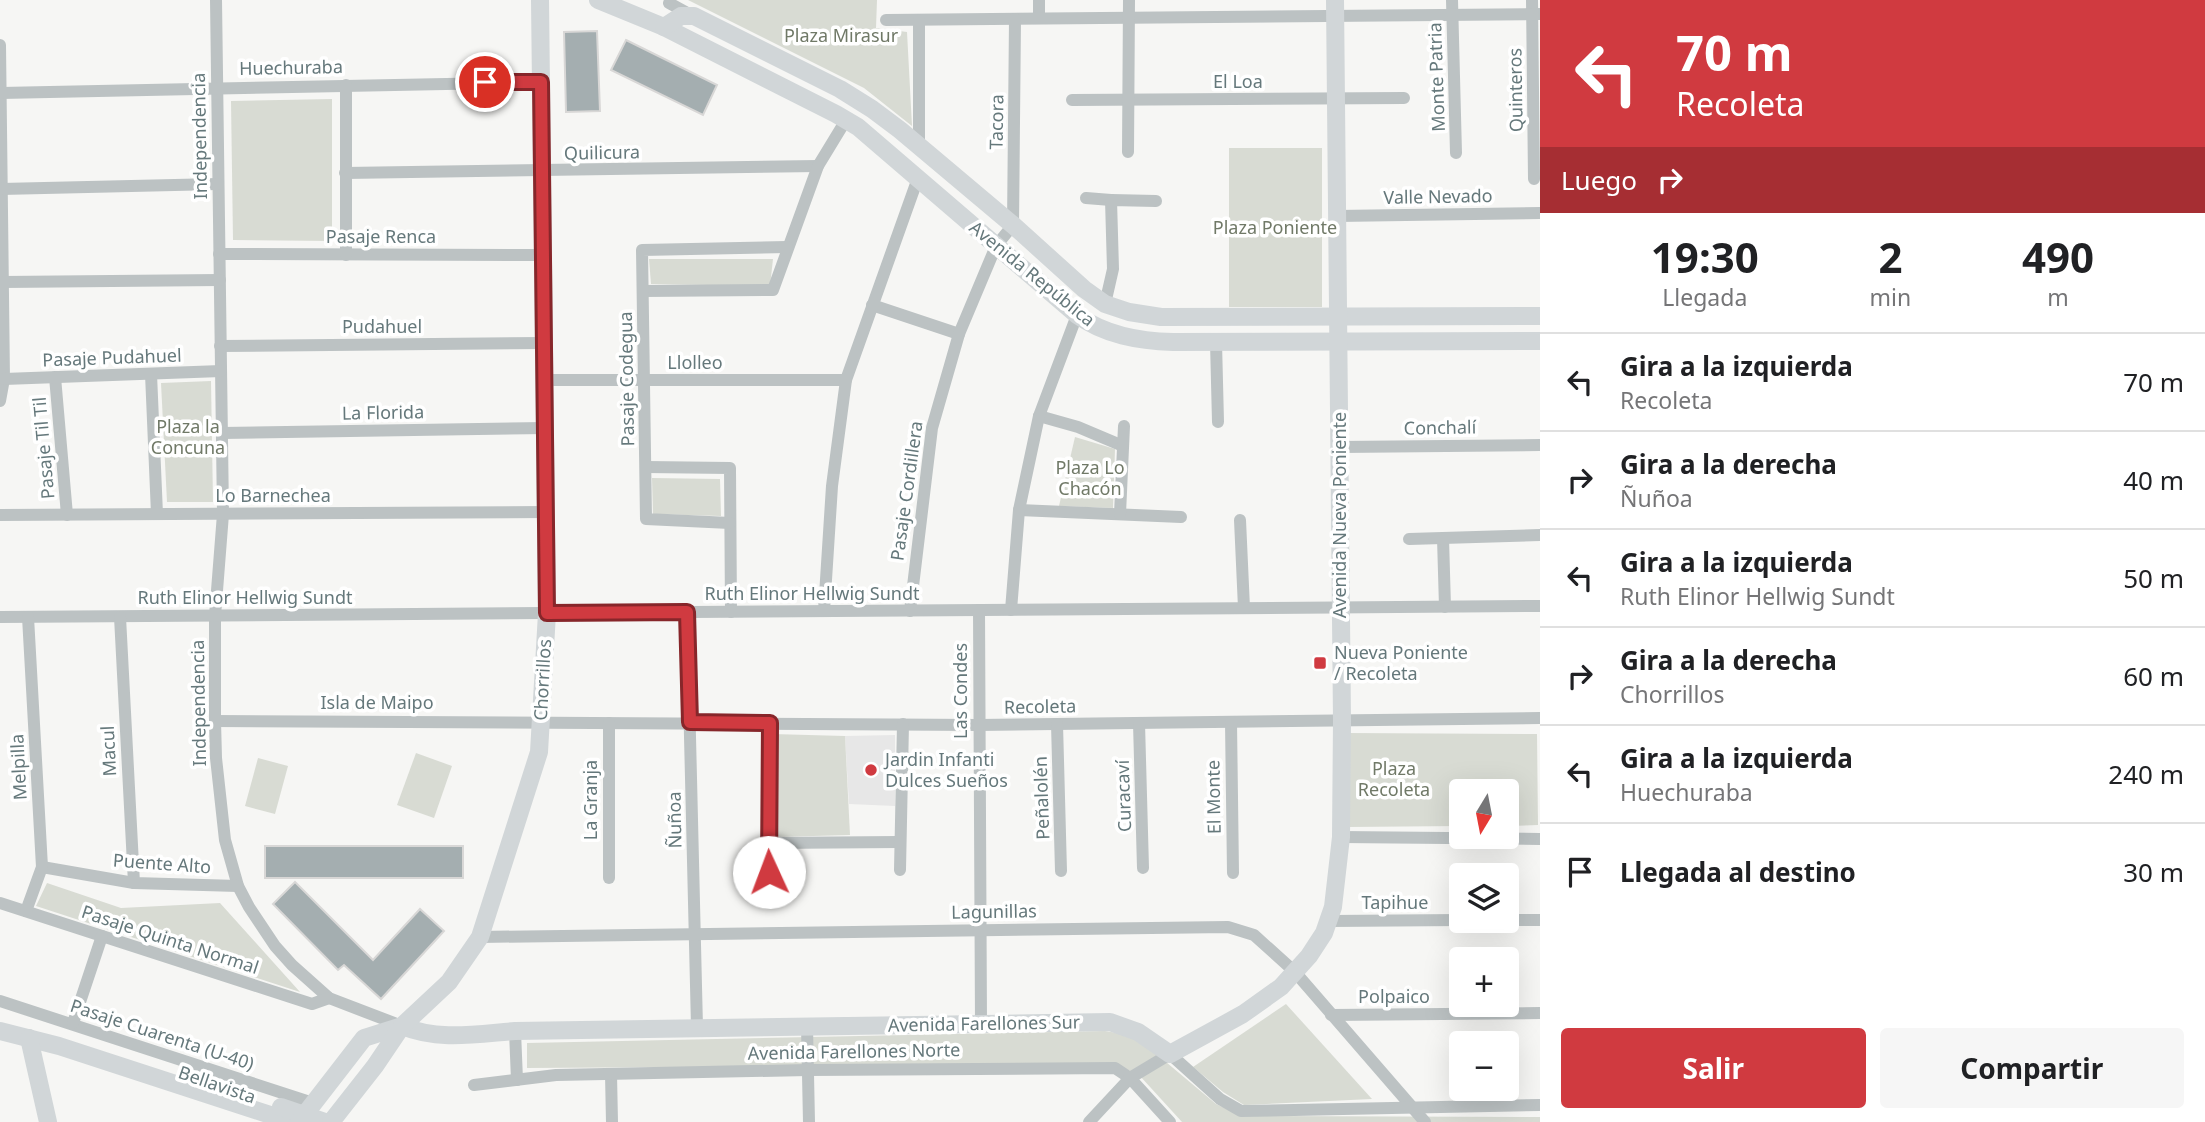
<!DOCTYPE html>
<html lang="es">
<meta charset="utf-8">
<style>
:root{--surface:#fff;--page:#f6f6f6;--text:#202124;--muted:#757577;--line:#e0e0e0;--accent:#d03a40}
body{margin:0;font-family:"Noto Sans",sans-serif;background:var(--page);color:var(--text);height:100vh;display:flex;flex-direction:column;font-size:26px;white-space:nowrap}
*{box-sizing:border-box;margin:0}
p{font-size:23px;color:var(--muted)}
.icon{flex:none;width:38px;height:38px;fill:none;stroke:currentColor;stroke-width:2;stroke-linecap:round;stroke-linejoin:round}
.map{position:relative;flex:1;overflow:hidden}
.sheet{display:flex;flex-direction:column;background:var(--surface);width:665px}
.sheet>*{flex:none}
.guide{background:#d03a40;color:#fff;overflow:hidden}
.needle{width:46px;rotate:190deg}
.buttons{position:absolute;left:1449px;top:779px;display:grid;gap:14px}
.buttons a{display:grid;place-items:center;width:70px;height:70px;border-radius:7px;background:var(--surface);box-shadow:0 7px 28px #0002;font-size:35px}
.pin{position:absolute;display:grid;place-items:center;width:60px;height:60px;color:#fff;margin:-30px;border:4px solid #fff;border-radius:50%;box-shadow:0 2px 7px #0007}
.me{position:absolute;width:77px;margin:-38px;rotate:358deg;stroke-linejoin:round;filter:drop-shadow(0 0 5px #0008)}
.turn{display:flex;align-items:center;gap:24px;height:147px;padding:0 21px;font-size:32px}
.turn .icon{width:91px;height:91px;stroke-width:2.5}
.turn b{display:block;font-size:49px;line-height:60px}
.then{display:flex;align-items:center;height:66px;padding:0 21px;background:#0003;gap:14px;font-size:26px}
.eta{display:flex;justify-content:space-evenly;align-items:center;height:119px;text-align:center}
.eta b{font-size:42px;font-weight:700;line-height:49px}
.button{display:flex;gap:14px;margin-top:auto;padding:14px 21px}
.button a{flex:1;height:80px;border-radius:7px;background:var(--accent);color:#fff;font-size:28px;font-weight:700;line-height:80px;text-align:center}
.button a+a{background:var(--page);color:var(--text)}
ul{padding:0;list-style:none}
li{display:flex;align-items:center;gap:21px;height:98px;padding:0 21px;border-top:2px solid var(--line)}
li div{flex:1}
li b{display:block;font-size:26px}
li em{font-style:normal}
main{display:flex;flex:1;min-height:0}
.map>svg:first-child{display:block}
</style>
<main>
<div class="map">
<svg width="1540" height="1122" viewBox="0 0 1540 1122">
<rect width="100%" height="100%" fill="#f6f6f4"/>
<!-- built -->
<polygon fill="#e7e7e7" points="895,735 895,806 849,804 845,736"/>
<!-- green -->
<g fill="#d8dbd3">
<polygon points="688,0 877,0 876,28 907,32 912,126 864,88"/>
<polygon points="332,99 332,241 233,240 231,101"/>
<rect x="1229" y="148" width="93" height="159"/>
<polygon points="649,259 773,259 770,286 651,284"/>
<polygon points="211,381 213,502 167,502 161,383"/>
<polygon points="1075,437 1115,449 1113,508 1059,506"/>
<polygon points="652,478 720,479 721,516 653,514"/>
<polygon points="1347,733 1537,734 1538,825 1507,826 1507,791 1461,791 1461,826 1348,827"/>
<polygon points="772,734 845,736 850,835 776,837"/>
<polygon points="416,753 452,766 434,818 397,805"/>
<polygon points="258,758 288,766 275,814 245,806"/>
<polygon points="47,883 121,908 220,903 300,992 36,906"/>
<polygon points="1286,1004 1372,1099 1244,1105 1223,1092 1193,1067"/>
<polygon points="1105,1031 1135,1036 1216,1104 1241,1116 1540,1117 1540,1122 1182,1122 1140,1076 1116,1064 527,1068 527,1043"/>
</g>
<!-- building -->
<g fill="#a4aeb0" stroke="#d8d7d6" stroke-width="2">
<polygon points="597,31 600,111 566,112 564,32"/>
<polygon points="626,40 717,85 703,115 611,70"/>
<rect x="265" y="846" width="198" height="32"/>
<polygon points="295,882 373,960 420,909 444,931 381,999 344,965 338,970 273,904"/>
</g>
<g fill="none" stroke-linecap="round" stroke-linejoin="round">
<!-- street -->
<g stroke="#bcc2c3" stroke-width="12">
<polyline points="216,0 223,514 215,616 215,721 216,758 225,840 238,886 249,907 275,946 292,965 329,998 402,1026"/>
<polyline points="1039,0 1039,18"/>
<polyline points="1452,0 1456,153"/>
<polyline points="1532,0 1534,179"/>
<polyline points="669,3 691,15"/>
<polyline points="886,20 1540,14"/>
<polyline points="919,20 919,146"/>
<polyline points="0,45 4,379 0,401"/>
<polyline points="1,93 541,82"/>
<polyline points="1072,100 1404,98"/>
<polyline points="1128,152 1129,0"/>
<polyline points="345,173 818,166"/>
<polyline points="1,189 218,184"/>
<polyline points="1086,198 1111,200"/>
<polyline points="1337,216 1540,213"/>
<polyline points="219,254 543,255"/>
<polyline points="346,255 346,85"/>
<polyline points="3,282 220,280"/>
<polyline points="643,291 773,290 818,166 846,120"/>
<polyline points="1105,304 1113,269 1111,200 1156,201"/>
<polyline points="872,305 959,334"/>
<polyline points="1216,342 1218,422"/>
<polyline points="220,346 544,343"/>
<polyline points="151,374 157,514"/>
<polyline points="55,377 67,515"/>
<polyline points="4,379 221,371"/>
<polyline points="544,380 846,380"/>
<polyline points="1039,416 1078,427 1123,446"/>
<polyline points="222,433 545,428"/>
<polyline points="1340,447 1540,445"/>
<polyline points="646,467 730,468 731,612"/>
<polyline points="1019,510 1181,517"/>
<polyline points="1120,514 1124,426"/>
<polyline points="0,515 546,512"/>
<polyline points="1240,520 1244,608"/>
<polyline points="730,523 646,519 642,250 787,247"/>
<polyline points="1443,538 1445,607"/>
<polyline points="1409,539 1540,535"/>
<polyline points="979,610 981,1023"/>
<polyline points="1011,610 1019,510 1039,416 1077,315"/>
<polyline points="824,611 832,486 846,380 918,178"/>
<polyline points="910,611 932,428 959,334 996,246 1013,225 1015,19"/>
<polyline points="687,612 697,1027"/>
<polyline points="0,617 1540,606"/>
<polyline points="120,617 134,883"/>
<polyline points="215,721 978,725 1540,718"/>
<polyline points="1231,722 1233,873"/>
<polyline points="609,723 609,878"/>
<polyline points="1139,723 1143,868"/>
<polyline points="1057,724 1061,871"/>
<polyline points="1341,837 1540,839"/>
<polyline points="768,843 899,842"/>
<polyline points="42,867 134,883 238,886"/>
<polyline points="900,870 903,724"/>
<polyline points="769,872 770,723"/>
<polyline points="0,903 312,1004 329,998"/>
<polyline points="26,911 42,867 28,617"/>
<polyline points="1507,920 1540,920"/>
<polyline points="1330,921 1461,920"/>
<polyline points="480,937 1228,927 1254,935 1295,972 1425,1122"/>
<polyline points="0,1001 313,1103"/>
<polyline points="1331,1015 1540,1013"/>
<polyline points="73,1023 102,936"/>
<polyline points="807,1026 809,1122"/>
<polyline points="515,1031 517,1080"/>
<polyline points="611,1074 612,1122"/>
<polyline points="474,1085 556,1075 808,1070 1115,1068 1130,1078 1170,1122"/>
<polyline points="1089,1122 1130,1078 1170,1054 1220,1099 1241,1111 1540,1105"/>
</g>
<!-- secondary -->
<g stroke="#d1d6d8" stroke-width="18">
<path d="M598 0 664 27 836 114 858 127 1077 315C1105 335 1138 341 1173 342L1540 341"/>
<polyline points="664,27 681,16 694,16 840,89 872,109 900,130 1013,225 1084,289 1105,304 1129,312 1161,317 1540,316"/>
<path d="M402 1026C438 1041 476 1034 515 1031L1110 1022 1138 1032 1170 1054 1243 1014 1281 987 1309 956 1324 933 1333 907 1341 837 1342 721 1335 0"/>
<polyline points="0,1031 59,1046 292,1122"/>
<polyline points="29,1038 48,1122"/>
<polyline points="281,1107 325,1122"/>
<polyline points="299,1122 364,1038 402,1026"/>
<polyline points="331,1122 375,1066 402,1026 449,982 480,937 539,752 547,613 540,0"/>
</g>
</g>
<g fill="none" stroke-linecap="round" stroke-linejoin="round">
<!-- route casing -->
<g stroke="#87262a" stroke-width="18">
<polyline id="route" points="485,82 541,82 547,613 687,612 690,722 770,723 769,872"/>
</g>
<!-- route -->
<use href="#route" stroke="#d03a40" stroke-width="12"/>
</g>
<!-- markers -->
<g fill="#d03a40" stroke="#fff" stroke-width="2.5">
<rect x="1313" y="656" width="14" height="14" rx="3.5"/>
<circle cx="871" cy="770" r="7"/>
</g>
<g text-anchor="middle" stroke-width="7" stroke-linejoin="round" paint-order="stroke">
<!-- park labels -->
<g font-size="18" fill="#707967" stroke="#fff">
<text x="841" y="42">Plaza Mirasur</text>
<text x="1275" y="234">Plaza Poniente</text>
<text x="188" y="433">Plaza la<tspan x="188" dy="21">Concuna</tspan></text>
<text x="1090" y="474">Plaza Lo<tspan x="1090" dy="21">Chacón</tspan></text>
<text x="1394" y="775">Plaza<tspan x="1394" dy="21">Recoleta</tspan></text>
</g>
<!-- street labels -->
<g font-size="18" fill="#65787b" stroke="#fff">
<text transform="translate(291 68) rotate(-1)" y="6">Huechuraba</text>
<text transform="translate(1437 77) rotate(-92)" y="6">Monte Patria</text>
<text x="1238" y="88">El Loa</text>
<text transform="translate(1516 90) rotate(-91)" y="6">Quinteros</text>
<text transform="translate(997 122) rotate(-89)" y="6">Tacora</text>
<text transform="translate(200 136) rotate(-91)" y="6">Independencia</text>
<text transform="translate(602 153) rotate(-1)" y="6">Quilicura</text>
<text transform="translate(1438 197) rotate(-1)" y="6">Valle Nevado</text>
<text x="381" y="243">Pasaje Renca</text>
<text transform="translate(1032 274) rotate(39)" y="6">Avenida República</text>
<text x="382" y="333">Pudahuel</text>
<text transform="translate(112 358) rotate(-2)" y="6">Pasaje Pudahuel</text>
<text x="695" y="369">Llolleo</text>
<text transform="translate(627 379) rotate(-91)" y="6">Pasaje Codegua</text>
<text transform="translate(383 413) rotate(-1)" y="6">La Florida</text>
<text transform="translate(1440 428) rotate(-1)" y="6">Conchalí</text>
<text transform="translate(44 448) rotate(-95)" y="6">Pasaje Til Til</text>
<text transform="translate(907 491) rotate(-82)" y="6">Pasaje Cordillera</text>
<text x="273" y="502">Lo Barnechea</text>
<text transform="translate(1340 515) rotate(-90)" y="6">Avenida Nueva Poniente</text>
<text x="812" y="600">Ruth Elinor Hellwig Sundt</text>
<text x="245" y="604">Ruth Elinor Hellwig Sundt</text>
<text transform="translate(543 680) rotate(-87)" y="6">Chorrillos</text>
<text transform="translate(961 691) rotate(-90)" y="6">Las Condes</text>
<text transform="translate(199 703) rotate(-91)" y="6">Independencia</text>
<text x="377" y="709">Isla de Maipo</text>
<text transform="translate(1040 707) rotate(-1)" y="6">Recoleta</text>
<text transform="translate(109 751) rotate(-93)" y="6">Macul</text>
<text transform="translate(19 767) rotate(-93)" y="6">Melpilla</text>
<text transform="translate(1124 796) rotate(-92)" y="6">Curacaví</text>
<text transform="translate(1214 797) rotate(-91)" y="6">El Monte</text>
<text transform="translate(1042 798) rotate(-92)" y="6">Peñalolén</text>
<text transform="translate(591 800) rotate(-90)" y="6">La Granja</text>
<text transform="translate(675 820) rotate(-91)" y="6">Ñuñoa</text>
<text transform="translate(162 864) rotate(4)" y="6">Puente Alto</text>
<text x="1395" y="909">Tapihue</text>
<text transform="translate(994 912) rotate(-1)" y="6">Lagunillas</text>
<text transform="translate(170 940) rotate(18)" y="6">Pasaje Quinta Normal</text>
<text x="1394" y="1003">Polpaico</text>
<text transform="translate(984 1024) rotate(-1)" y="6">Avenida Farellones Sur</text>
<text transform="translate(162 1035) rotate(18)" y="6">Pasaje Cuarenta (U-40)</text>
<text transform="translate(854 1052) rotate(-1)" y="6">Avenida Farellones Norte</text>
<text transform="translate(217 1085) rotate(19)" y="6">Bellavista</text>
</g>
<!-- poi labels -->
<g font-size="18" fill="#65787b" stroke="#fff" text-anchor="start">
<text x="1334" y="659">Nueva Poniente<tspan x="1334" dy="21">/ Recoleta</tspan></text>
<text x="885" y="766">Jardin Infanti<tspan x="885" dy="21">Dulces Sueños</tspan></text>
</g>
</g>
</svg>
<div class="buttons">
<a><svg class="needle" viewBox="-14 -14 28 28"><path d="M0-13l5 13h-10z" fill="#e53935"/><path d="M0 13l5-13h-10z" fill="#757577"/></svg></a>
<a><svg class="icon" aria-label="layers" viewBox="0 0 24 24"><path d="M12 4l9 5-9 5-9-5zM3 14l9 5 9-5"/></svg></a>
<a>+</a>
<a>−</a>
</div>
<div class="pin" style="left:485px;top:82px;background:#d93025"><svg class="icon" aria-label="arrive" viewBox="0 0 24 24"><path d="M6 21V4h12l-3 4 3 4H6"/></svg></div>
<svg class="me" style="left:769px;top:872px" viewBox="-20 -20 40 40"><circle r="19" fill="#fff"/><path d="M0-13L10 11 0 6-10 11z" fill="#d03a40"/></svg>
</div>
<section class="sheet">
<div class="guide">
<div class="turn"><svg class="icon" aria-label="left" viewBox="0 0 24 24"><path d="M17 20v-9H6M10 6l-5 5 5 5"/></svg><div><b>70 m</b>Recoleta</div></div>
<div class="then">Luego<svg class="icon" aria-label="right" viewBox="0 0 24 24"><path d="M7 20v-9h11M14 6l5 5-5 5"/></svg></div>
</div>
<div class="eta">
<div><b>19:30</b><p>Llegada</p></div>
<div><b>2</b><p>min</p></div>
<div><b>490</b><p>m</p></div>
</div>
<ul>
<li><svg class="icon" aria-label="left" viewBox="0 0 24 24"><path d="M17 20v-9H6M10 6l-5 5 5 5"/></svg><div><b>Gira a la izquierda</b><p>Recoleta</p></div><em>70 m</em></li>
<li><svg class="icon" aria-label="right" viewBox="0 0 24 24"><path d="M7 20v-9h11M14 6l5 5-5 5"/></svg><div><b>Gira a la derecha</b><p>Ñuñoa</p></div><em>40 m</em></li>
<li><svg class="icon" aria-label="left" viewBox="0 0 24 24"><path d="M17 20v-9H6M10 6l-5 5 5 5"/></svg><div><b>Gira a la izquierda</b><p>Ruth Elinor Hellwig Sundt</p></div><em>50 m</em></li>
<li><svg class="icon" aria-label="right" viewBox="0 0 24 24"><path d="M7 20v-9h11M14 6l5 5-5 5"/></svg><div><b>Gira a la derecha</b><p>Chorrillos</p></div><em>60 m</em></li>
<li><svg class="icon" aria-label="left" viewBox="0 0 24 24"><path d="M17 20v-9H6M10 6l-5 5 5 5"/></svg><div><b>Gira a la izquierda</b><p>Huechuraba</p></div><em>240 m</em></li>
<li><svg class="icon" aria-label="arrive" viewBox="0 0 24 24"><path d="M6 21V4h12l-3 4 3 4H6"/></svg><div><b>Llegada al destino</b></div><em>30 m</em></li>
</ul>
<div class="button"><a>Salir</a><a>Compartir</a></div>
</section>
</main>
